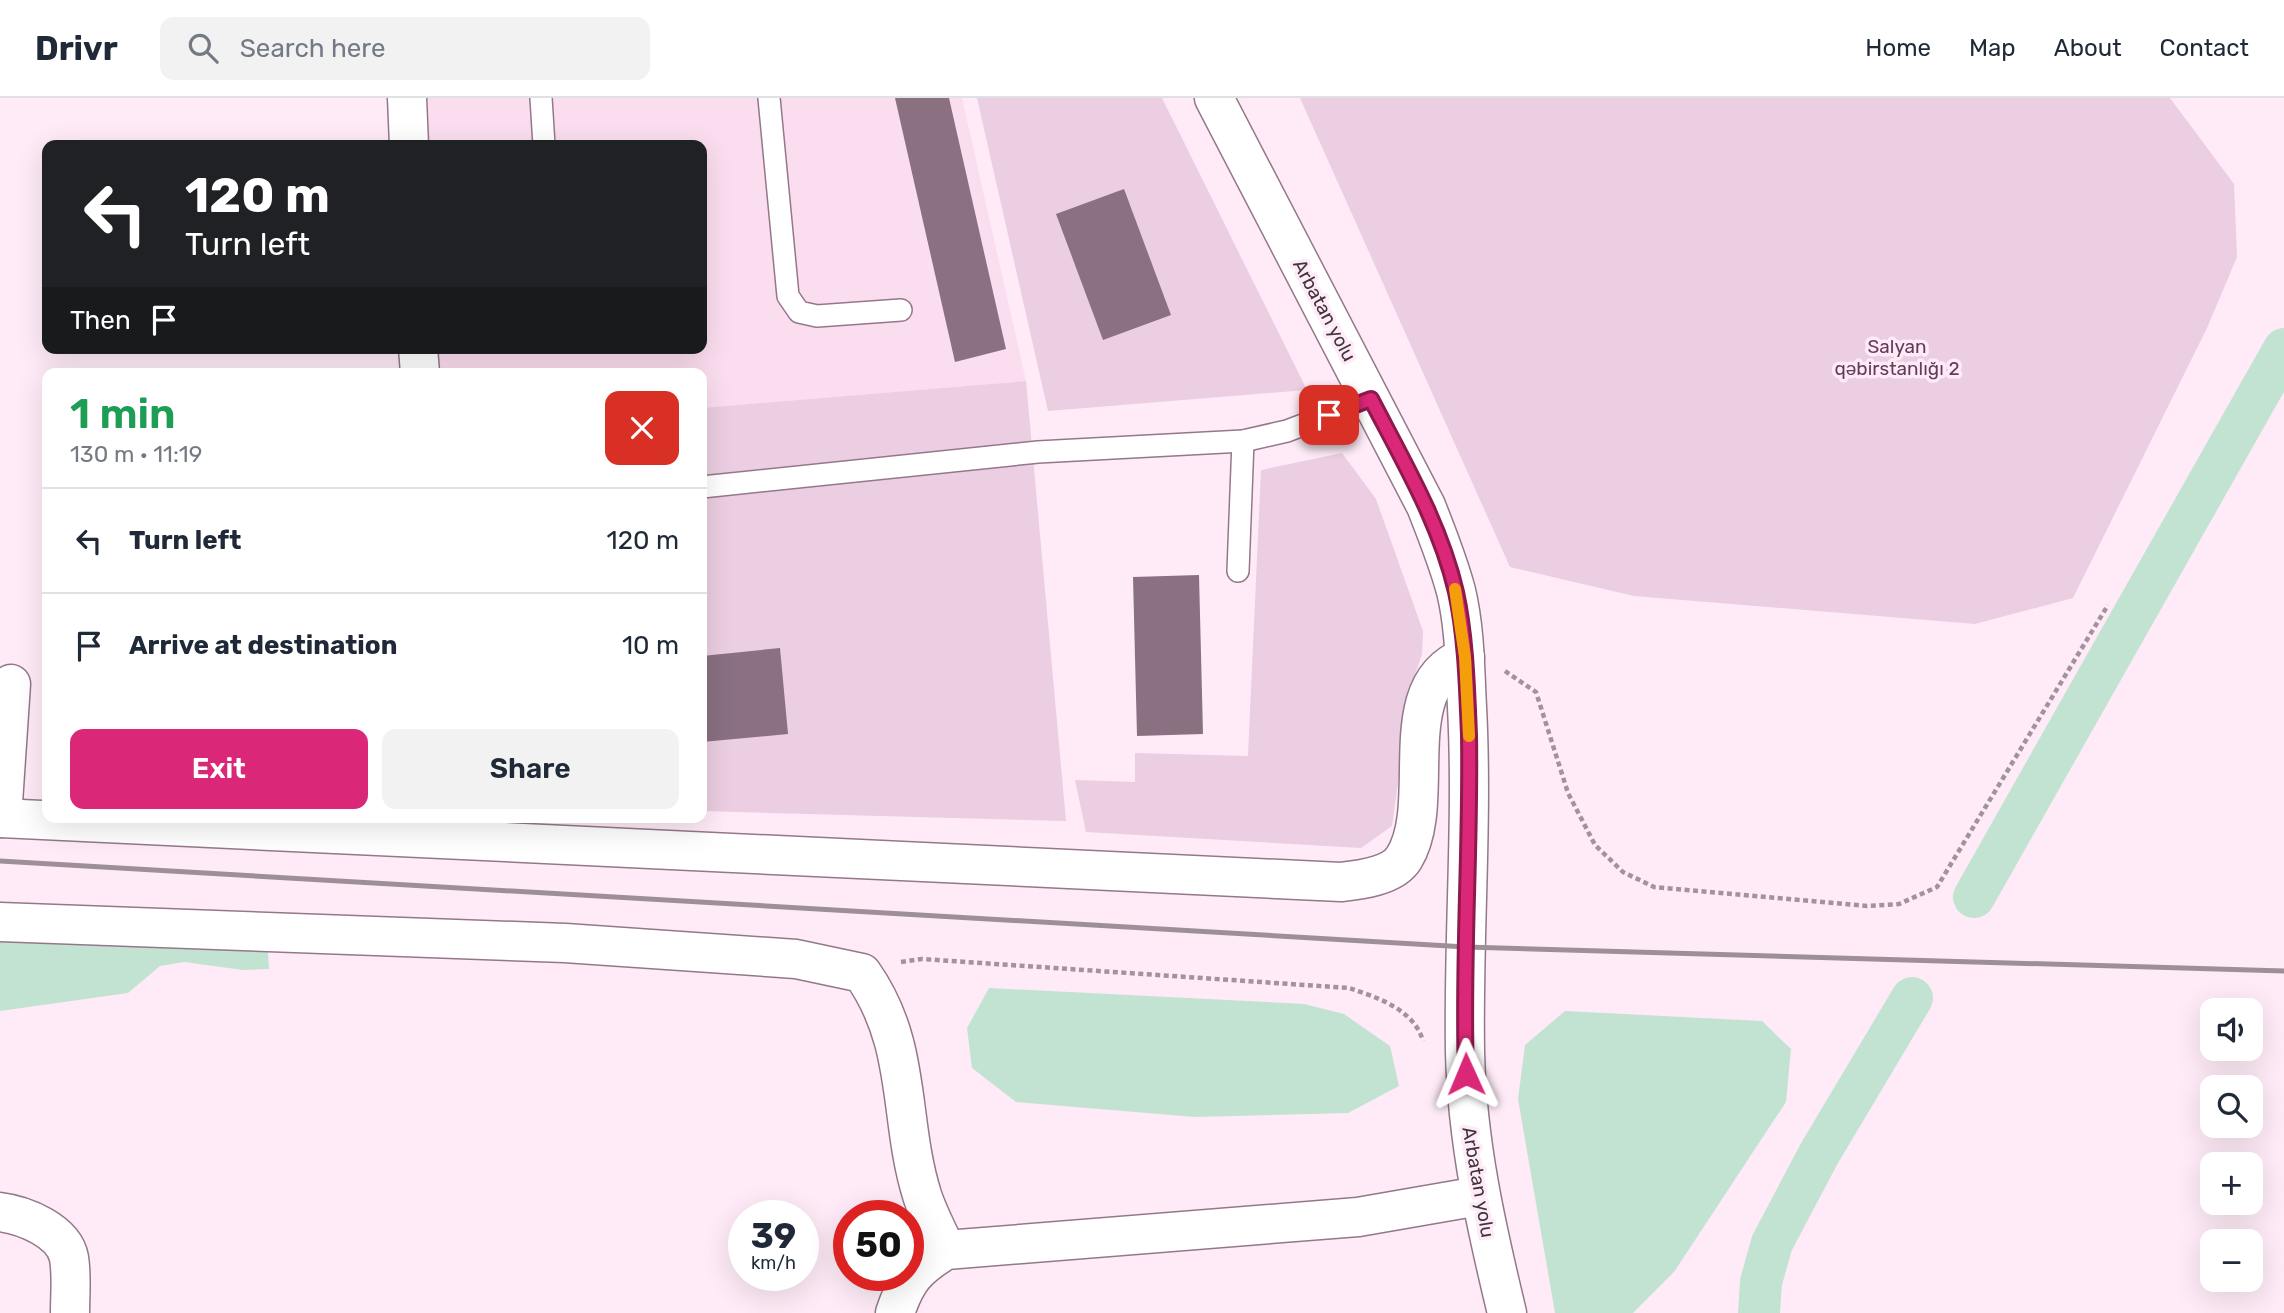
<!DOCTYPE html>
<meta charset="utf-8">
<style>
:root{--surface:#fff;--page:#f2f2f3;--text:#1f2937;--muted:#747a83;--line:#e0e1e3;--accent:#db2777}
body{margin:0;font-family:Rubik,sans-serif;background:var(--page);color:var(--text);height:100vh;display:flex;flex-direction:column;font-size:26px;white-space:nowrap}
*{box-sizing:border-box;margin:0}
p{font-size:23px;color:var(--muted)}
.icon{flex:none;width:38px;height:38px;fill:none;stroke:currentColor;stroke-width:2;stroke-linecap:round;stroke-linejoin:round}
.map{position:relative;flex:1;overflow:hidden}
.sheet{position:absolute;left:42px;top:270px;width:665px;height:455px;display:flex;flex-direction:column;background:var(--surface);border-radius:14px;box-shadow:0 7px 28px #0002}
.sheet>*{flex:none}
.hud{position:absolute;left:42px;top:42px;width:665px;height:214px;border-radius:14px;box-shadow:0 7px 28px #0002;background:#202124;color:#fff;overflow:hidden}
.fabs{position:absolute;left:2200px;top:900px;display:grid;gap:14px}
.fabs a{display:grid;place-items:center;width:63px;height:63px;border-radius:14px;background:var(--surface);box-shadow:0 7px 28px #0002;font-size:35px}
.speed{position:absolute;left:728px;top:1102px;display:flex;gap:14px;font-size:35px;font-weight:700;text-align:center}
.speed>*{display:grid;place-content:center;width:91px;height:91px;border-radius:50%;background:var(--surface);box-shadow:0 7px 28px #0002;line-height:1}
.speed small{font-size:18px;font-weight:400}
.speed .limit{border:10px solid #d22;background:#fff;color:#111}
.pin{position:absolute;display:grid;place-items:center;width:60px;height:60px;color:#fff;margin:-30px;border-radius:14px;box-shadow:0 4px 10px #0006}
.me{position:absolute;width:77px;margin:-38px;rotate:359deg;stroke-linejoin:round;filter:drop-shadow(0 0 5px #0008)}
.turn{display:flex;align-items:center;gap:24px;height:147px;padding:0 28px;font-size:32px}
.turn .icon{width:91px;height:91px;stroke-width:2.5}
.turn b{display:block;font-size:49px;line-height:60px}
.then{display:flex;align-items:center;height:66px;padding:0 28px;background:#0003;gap:14px;font-size:26px}
.round{display:grid;place-items:center;flex:none;width:74px;height:74px;border-radius:14px;background:var(--page)}
.overview{display:flex;align-items:center;justify-content:space-between;height:119px;padding:0 28px}
h1{font-size:42px;font-weight:600;line-height:52px;color:#1e9e55}
.button{display:flex;gap:14px;margin-top:auto;padding:14px 28px}
.button a{flex:1;height:80px;border-radius:14px;background:var(--accent);color:#fff;font-size:28px;font-weight:600;line-height:80px;text-align:center}
.button a+a{background:var(--page);color:var(--text)}
ul{padding:0;list-style:none}
li{display:flex;align-items:center;gap:21px;height:105px;padding:0 28px;border-top:2px solid var(--line)}
li div{flex:1}
li b{display:block;font-size:26px}
li em{font-style:normal}
header{display:flex;align-items:center;gap:42px;box-sizing:border-box;height:98px;padding:0 35px;background:var(--surface);border-bottom:2px solid var(--line)}
header strong{font-size:33px}
nav{display:flex;gap:38px;margin-inline-start:auto;font-size:24px}
.search{width:490px;height:63px;background:var(--page);display:flex;align-items:center;gap:18px;box-sizing:border-box;padding:0 24px;border-radius:14px;color:var(--muted);font-size:26px}
.map>svg:first-child{display:block}
</style>
<header>
<strong>Drivr</strong>
<div class="search"><svg class="icon" aria-label="search" viewBox="0 0 24 24"><circle cx="10" cy="10" r="6"/><path d="M15 15l6 6"/></svg>Search here</div>
<nav><a>Home</a><a>Map</a><a>About</a><a>Contact</a></nav>
</header>
<div class="map">
<svg width="2284" height="1215" viewBox="0 0 2284 1215">
<rect width="100%" height="100%" fill="#feebf7"/>
<!-- built -->
<polygon fill="#fbddf0" points="427,0 962,0 1026,283 702,310 702,275 437,275 437,250 702,250 702,47 429,47"/>
<!-- green -->
<g fill="#ebcee1">
<polygon points="977,0 1162,0 1307,292 1048,313"/>
<polygon points="1300,0 2170,0 2234,86 2237,159 2207,230 2073,500 1975,526 1634,498 1510,469"/>
<polygon points="1026,283 1066,723 702,713 702,310"/>
<polygon points="1342,355 1376,401 1423,533 1422,556 1412,586 1392,728 1361,750 1086,734 1075,682 1135,684 1135,655 1248,658 1261,372"/>
</g>
<!-- water -->
<g fill="#c2e3d2">
<polygon points="0,840 216,847 268,854 269,871 243,872 184,864 160,868 128,895 0,913"/>
<polygon points="989,890 1304,906 1344,916 1390,948 1399,988 1348,1015 1195,1019 1016,1004 972,970 967,930"/>
<polygon points="1565,913 1762,923 1791,951 1786,1004 1674,1174 1633,1215 1555,1215 1518,1001 1525,947"/>
</g>
<g fill="none" stroke-linecap="round" stroke-linejoin="round">
<!-- canal -->
<g stroke="#c2e3d2" stroke-width="42">
<polyline points="1974,799 2284,251"/>
<polyline points="1759,1215 1761,1184 1772,1145 1819,1056 1912,900"/>
</g>
</g>
<!-- building -->
<g fill="#8a7081">
<polygon points="895,0 949,0 1006,251 955,264"/>
<polygon points="1124,91 1171,217 1103,242 1056,116"/>
<polygon points="1199,477 1203,636 1137,638 1133,479"/>
<polygon points="780,550 788,636 702,644 702,558"/>
</g>
<g fill="none" stroke-linecap="round" stroke-linejoin="round">
<!-- lane casing -->
<g stroke="#94788a" stroke-width="24">
<g id="lane">
<polyline points="541,0 544,47"/>
<polyline points="769,0 788,198 799,214 817,218 901,212"/>
<polyline points="702,389 1038,354 1243,343 1287,333 1371,301"/>
<polyline points="1238,473 1243,343"/>
</g>
</g>
<!-- street casing -->
<g stroke="#94788a" stroke-width="41">
<g id="street">
<polyline points="407,0 409,47"/>
<polyline points="418,250 420,275"/>
<path d="M0 720 1341 784C1360 782 1393 778 1404 760 1439 704 1390 588 1465 559"/>
<polyline points="2,720 11,586"/>
<path d="M0 824 565 845 796 861 862 875C913 947 898 1020 922 1097 928 1116 938 1134 946 1152"/>
<path d="M0 1114C24 1117 64 1133 69 1160 72 1177 70 1197 70 1215"/>
<path d="M895 1215C906 1182 916 1170 946 1152L1358 1119 1479 1098"/>
</g>
</g>
<!-- secondary casing -->
<g stroke="#94788a" stroke-width="41">
<path id="secondary" d="M1214 0 1426 408C1437 436 1448 463 1456 493 1465 530 1465 571 1467 609 1473 724 1463 839 1465 954 1467 1044 1486 1128 1507 1215"/>
</g>
<!-- path -->
<g stroke="#a1929c" stroke-width="4.5" stroke-dasharray="5 3.5" stroke-linecap="butt">
<polyline points="1505,573 1536,594 1568,695 1595,747 1623,774 1654,789 1867,808 1899,806 1937,789 2108,507"/>
<path d="M901 864 922 861 1349 890C1376 899 1414 911 1423 943"/>
</g>
<!-- lane -->
<use href="#lane" stroke="#fff" stroke-width="21"/>
<!-- street -->
<use href="#street" stroke="#fff" stroke-width="38"/>
<!-- secondary -->
<use href="#secondary" stroke="#fff" stroke-width="38"/>
<!-- rail -->
<polyline stroke="#9e8e98" stroke-width="5" points="0,763 1466,849 2284,873"/>
</g>
<g fill="none" stroke-linecap="round" stroke-linejoin="round">
<!-- route casing -->
<g stroke="#8e194d" stroke-width="18">
<path id="route" d="M1329 317 1371 301C1403 363 1440 425 1456 494 1466 540 1467 590 1469 637 1471 750 1462 863 1466 976"/>
</g>
<!-- route -->
<use href="#route" stroke="#db2777" stroke-width="12"/>
<!-- slow -->
<polyline stroke="#f59e0b" stroke-width="12" points="1455,491 1465,559 1469,638"/>
</g>
<g text-anchor="middle" stroke-width="7" stroke-linejoin="round" paint-order="stroke">
<!-- street labels -->
<g font-size="19" fill="#41353d" stroke="#feebf7">
<text transform="translate(1325 212) rotate(62)" y="7">Arbatan yolu</text>
<text transform="translate(1479 1084) rotate(80)" y="7">Arbatan yolu</text>
</g>
<!-- park labels -->
<g font-size="19" fill="#643b58" stroke="#feebf7">
<text x="1897" y="255">Salyan<tspan x="1897" dy="22">qəbirstanlığı 2</tspan></text>
</g>
</g>
</svg>
<div class="fabs">
<a><svg class="icon" aria-label="sound" viewBox="0 0 24 24"><path d="M4 9h4l5-4v14l-5-4H4zM17 9q2 3 0 6"/></svg></a>
<a><svg class="icon" aria-label="search" viewBox="0 0 24 24"><circle cx="10" cy="10" r="6"/><path d="M15 15l6 6"/></svg></a>
<a>+</a>
<a>−</a>
</div>
<div class="speed"><div>39<small>km/h</small></div><div class="limit">50</div></div>
<div class="pin" style="left:1329px;top:317px;background:#d93025"><svg class="icon" aria-label="arrive" viewBox="0 0 24 24"><path d="M6 21V4h12l-3 4 3 4H6"/></svg></div>
<svg class="me" style="left:1466px;top:976px" viewBox="-20 -20 40 40"><path d="M0-17L14 15 0 8-14 15z" fill="#db2777" stroke="#fff" stroke-width="4"/></svg>
<div class="hud">
<div class="turn"><svg class="icon" aria-label="left" viewBox="0 0 24 24"><path d="M17 20v-9H6M10 6l-5 5 5 5"/></svg><div><b>120 m</b>Turn left</div></div>
<div class="then">Then<svg class="icon" aria-label="arrive" viewBox="0 0 24 24"><path d="M6 21V4h12l-3 4 3 4H6"/></svg></div>
</div>
<section class="sheet">
<div class="overview"><div><h1>1 min</h1><p>130 m · 11:19</p></div><a class="round" style="background:#d93025;color:#fff"><svg class="icon" aria-label="close" viewBox="0 0 24 24"><path d="M6 6l12 12M18 6L6 18"/></svg></a></div>
<ul>
<li><svg class="icon" aria-label="left" viewBox="0 0 24 24"><path d="M17 20v-9H6M10 6l-5 5 5 5"/></svg><div><b>Turn left</b></div><em>120 m</em></li>
<li><svg class="icon" aria-label="arrive" viewBox="0 0 24 24"><path d="M6 21V4h12l-3 4 3 4H6"/></svg><div><b>Arrive at destination</b></div><em>10 m</em></li>
</ul>
<div class="button"><a>Exit</a><a>Share</a></div>
</section>
</div>
